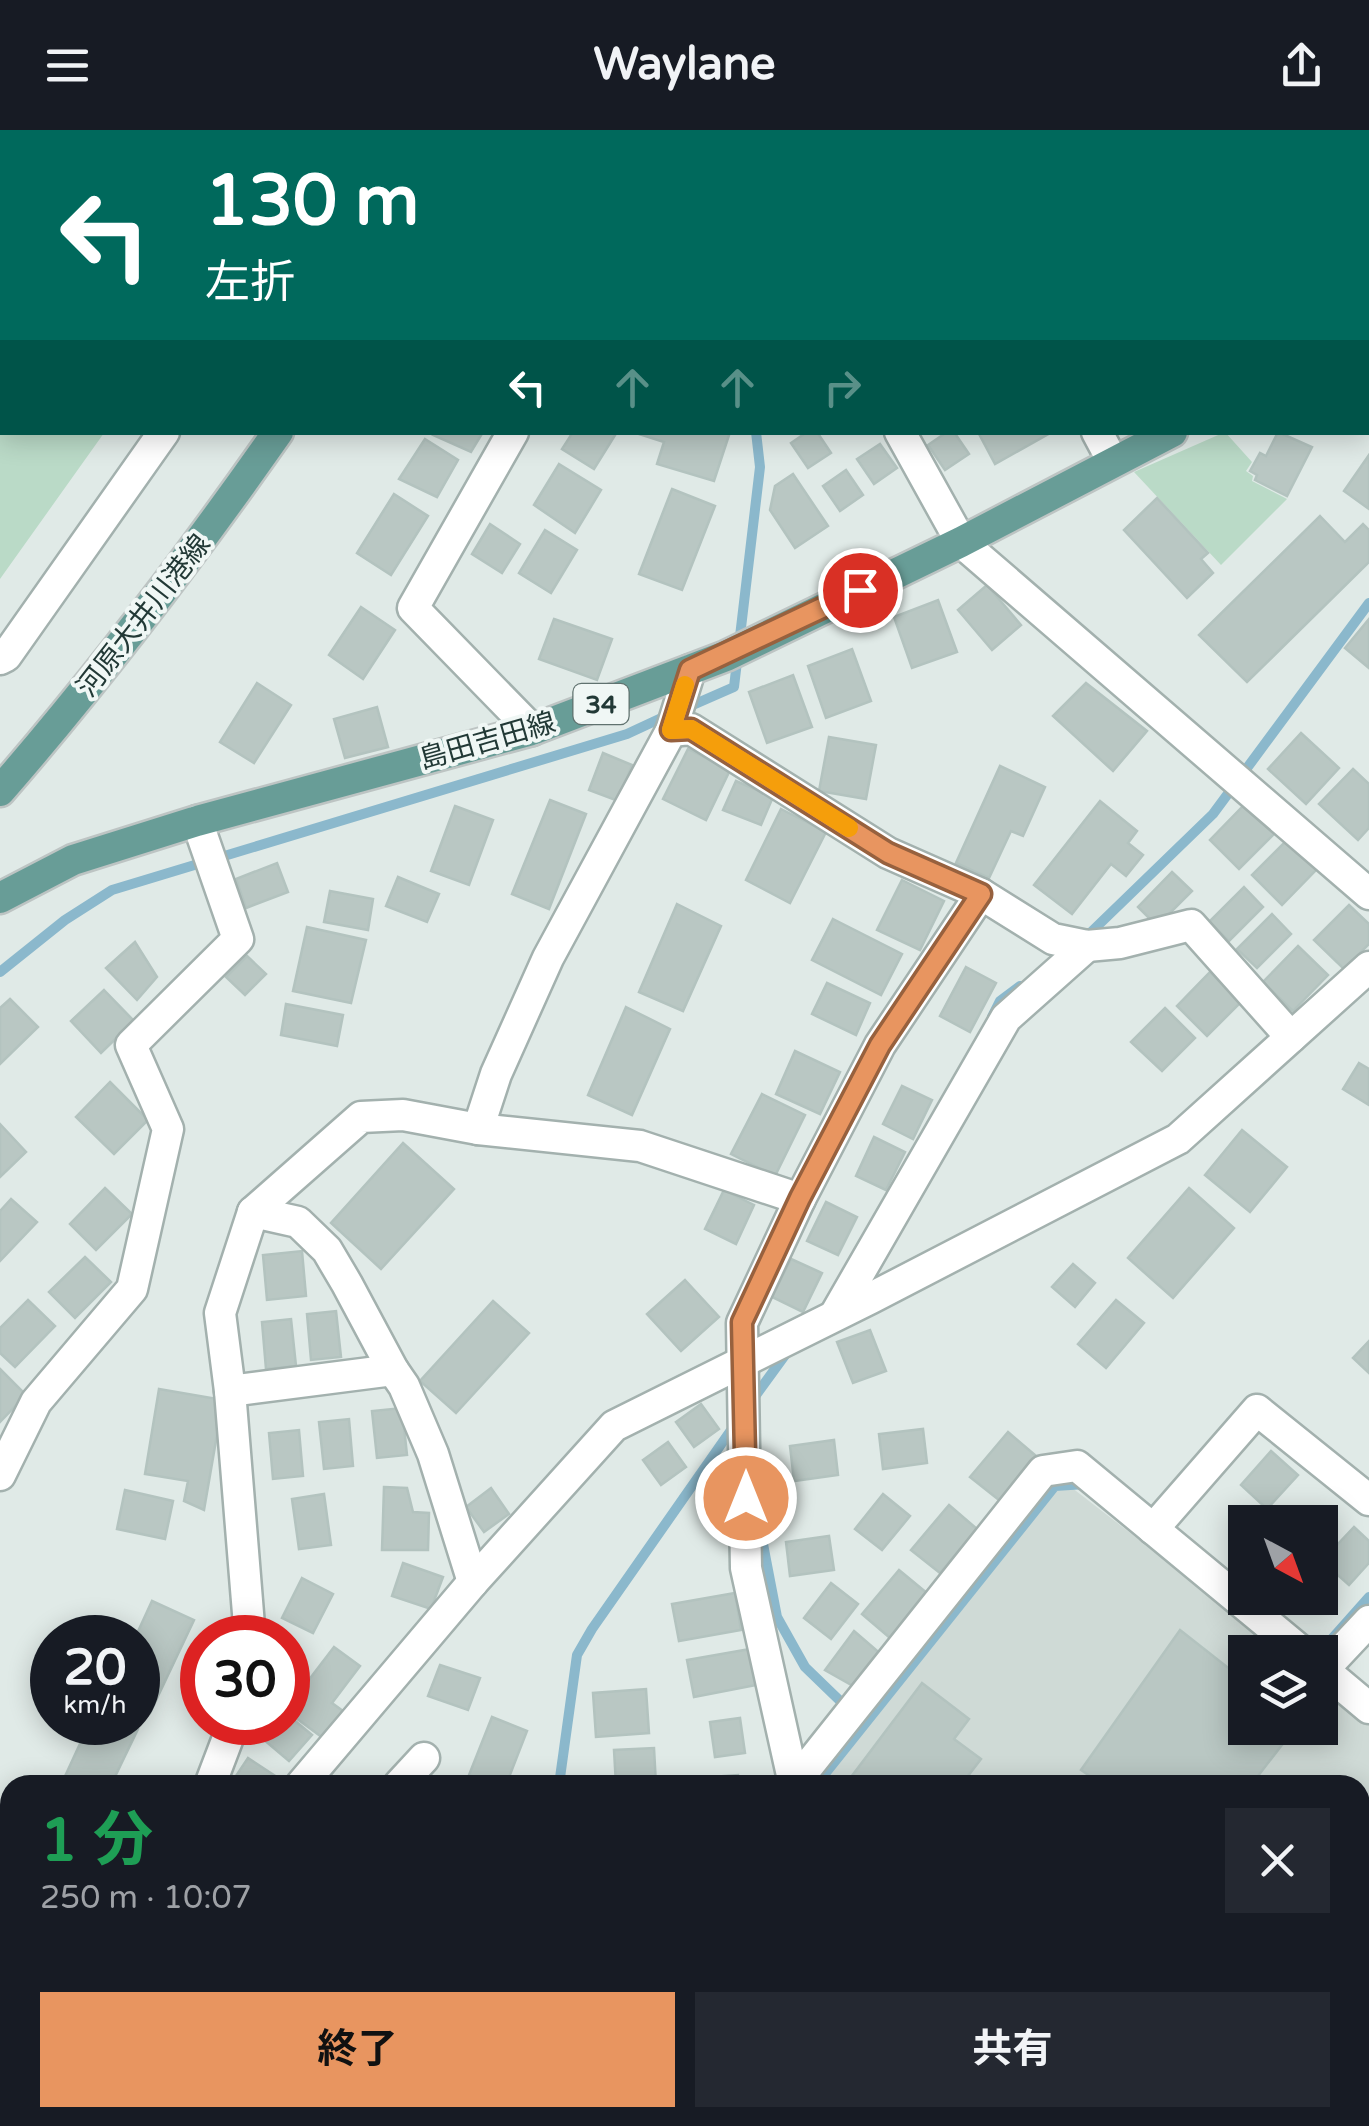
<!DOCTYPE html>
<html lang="ja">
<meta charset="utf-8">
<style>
:root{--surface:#171b24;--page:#242831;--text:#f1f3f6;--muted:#9ea1a6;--accent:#e89560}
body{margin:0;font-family:"Varela Round","Noto Sans JP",sans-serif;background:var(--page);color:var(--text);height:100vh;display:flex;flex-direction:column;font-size:38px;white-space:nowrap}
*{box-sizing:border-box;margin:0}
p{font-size:32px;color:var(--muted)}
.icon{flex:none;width:55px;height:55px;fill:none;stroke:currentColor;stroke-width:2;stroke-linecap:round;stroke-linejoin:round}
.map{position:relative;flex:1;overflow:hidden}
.panel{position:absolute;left:0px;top:1645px;width:1370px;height:352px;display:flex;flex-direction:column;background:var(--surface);border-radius:30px 30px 0 0;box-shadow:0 5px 25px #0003}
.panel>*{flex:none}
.banner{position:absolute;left:0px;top:0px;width:1370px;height:305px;box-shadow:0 5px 25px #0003;background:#00695c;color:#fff;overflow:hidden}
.needle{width:65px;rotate:139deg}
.controls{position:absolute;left:1228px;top:1375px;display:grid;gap:20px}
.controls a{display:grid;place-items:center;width:110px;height:110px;border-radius:0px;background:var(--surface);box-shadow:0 5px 25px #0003;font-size:50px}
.speed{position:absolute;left:30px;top:1485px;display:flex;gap:20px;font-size:50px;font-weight:700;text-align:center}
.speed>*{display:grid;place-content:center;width:130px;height:130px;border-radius:50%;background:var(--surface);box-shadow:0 5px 25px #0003;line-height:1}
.speed small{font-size:25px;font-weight:400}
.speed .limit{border:15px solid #d22;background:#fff;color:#111}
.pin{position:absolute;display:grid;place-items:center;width:85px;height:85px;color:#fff;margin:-42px;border:5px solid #fff;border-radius:50%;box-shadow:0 2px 10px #0007}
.me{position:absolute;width:110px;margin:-55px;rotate:0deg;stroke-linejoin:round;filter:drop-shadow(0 0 8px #0008)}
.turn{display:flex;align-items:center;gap:35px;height:210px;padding:0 40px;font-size:45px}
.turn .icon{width:130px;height:130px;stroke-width:2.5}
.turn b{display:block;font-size:70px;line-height:85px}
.lanes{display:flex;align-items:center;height:95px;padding:0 40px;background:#0003;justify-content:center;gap:50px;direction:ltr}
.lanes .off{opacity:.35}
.round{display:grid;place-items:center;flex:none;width:105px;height:105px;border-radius:0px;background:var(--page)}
.summary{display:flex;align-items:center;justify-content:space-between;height:170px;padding:0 40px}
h1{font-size:60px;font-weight:700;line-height:75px;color:#1e9e55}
.primary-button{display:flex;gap:20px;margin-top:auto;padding:20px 40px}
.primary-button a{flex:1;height:115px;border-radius:0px;background:var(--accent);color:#111;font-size:40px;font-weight:700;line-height:115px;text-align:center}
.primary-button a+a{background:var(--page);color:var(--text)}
header{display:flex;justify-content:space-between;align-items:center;height:130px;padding:0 40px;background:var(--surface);font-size:45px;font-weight:700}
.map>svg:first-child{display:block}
</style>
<header><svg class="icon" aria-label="menu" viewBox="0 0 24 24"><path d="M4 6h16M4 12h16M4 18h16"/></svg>Waylane<svg class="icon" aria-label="share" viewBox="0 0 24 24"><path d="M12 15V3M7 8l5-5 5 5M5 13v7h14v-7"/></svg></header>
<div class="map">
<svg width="1369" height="1996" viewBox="0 0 1369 1996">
<rect width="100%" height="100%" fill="#e0eae7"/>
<!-- built -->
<g fill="#cfdad6">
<polygon points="1058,1347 1284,1522 1245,1522 1245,1598 1320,1598 1320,1552 1369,1594 1369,1893 1360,1903 1360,1655 811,1655"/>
<polygon points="590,1988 1287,1988 1280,1996 592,1996"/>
</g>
<!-- green -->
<g fill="#badac7">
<polygon points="0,0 319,0 2,2 2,302 104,303 0,449"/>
<polygon points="1225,302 1252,332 1246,341 1253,346 1252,351 1287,369 1221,435 1134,342"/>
<polygon points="762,1988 1201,1988 1195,1996 756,1996"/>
</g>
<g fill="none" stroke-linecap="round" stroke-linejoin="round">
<!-- stream -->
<g stroke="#8bb8cc" stroke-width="10">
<polyline points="922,2 923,0"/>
<polyline points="686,578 734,557 760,337 756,302"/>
<polyline points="1086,807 1213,684 1369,473"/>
<polyline points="0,842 65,790 112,760 627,604 670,584"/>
<polyline points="992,887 1000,871 1020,856"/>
<polyline points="751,1272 788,1221"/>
<polyline points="758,1388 777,1487 805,1537 864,1594"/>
<polyline points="1302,1507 1308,1512 1329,1512 1369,1467"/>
<polyline points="559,1655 577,1525 592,1499 736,1293"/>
<polyline points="816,1655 1055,1356 1086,1354"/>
<polyline points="595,1988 597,1996"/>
<polyline points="491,1996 494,1988"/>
</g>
</g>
<!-- building -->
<g fill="#b9c7c3" stroke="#b3c3bf" stroke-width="2.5">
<polygon points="435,302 483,302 471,322 433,305"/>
<polygon points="573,302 617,302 594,339 562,319"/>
<polygon points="730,302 714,351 657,334 664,312 636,303"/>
<polygon points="807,302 817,302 831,323 808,338 791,313"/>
<polygon points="947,302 954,302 969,324 945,340 928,315"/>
<polygon points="978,302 1052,302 995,334"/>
<polygon points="1278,302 1312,317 1287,366 1255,350 1257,345 1250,341 1260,323 1266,326"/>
<polygon points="425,309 458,330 437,367 399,349"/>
<polygon points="880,314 897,338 874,354 857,329"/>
<polygon points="1369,325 1369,379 1344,361"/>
<polygon points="559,334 601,360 575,403 534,375"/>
<polygon points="846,340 863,365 840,381 823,356"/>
<polygon points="793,344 828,396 795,418 770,380 775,356"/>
<polygon points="672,359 715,376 682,460 639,444"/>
<polygon points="394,364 428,386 391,445 357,423"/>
<polygon points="1157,368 1208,423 1201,429 1213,443 1187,468 1124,400"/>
<polygon points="1320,386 1345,412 1363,394 1369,400 1369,432 1247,552 1199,505"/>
<polygon points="490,394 520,414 502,443 472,424"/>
<polygon points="545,400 577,420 551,463 519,443"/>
<polygon points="987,455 1021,495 992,520 958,480"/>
<polygon points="938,470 957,522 912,538 894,487"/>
<polygon points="361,477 395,500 363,549 329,525"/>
<polygon points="554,489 612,509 597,550 539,529"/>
<polygon points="1369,489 1369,538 1345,518"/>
<polygon points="852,519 871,571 826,588 808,536"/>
<polygon points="793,545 812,597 767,613 749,562"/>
<polygon points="257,553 291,575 254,633 220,612"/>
<polygon points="1086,553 1147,601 1113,641 1053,586"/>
<polygon points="377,577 388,617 345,628 334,589"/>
<polygon points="1301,603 1339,638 1306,674 1268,639"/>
<polygon points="829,607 876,615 866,669 819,661"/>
<polygon points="688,619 730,640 706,690 663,669"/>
<polygon points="603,623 632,635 618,671 589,660"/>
<polygon points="1000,636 1045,657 1023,706 1011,701 989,748 956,733"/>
<polygon points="1353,639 1369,654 1369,698 1358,710 1319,674"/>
<polygon points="736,651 773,667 761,695 723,680"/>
<polygon points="550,670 586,684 549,779 512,764"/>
<polygon points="1100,671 1137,701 1128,713 1143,725 1126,746 1111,734 1072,784 1034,755"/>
<polygon points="1244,675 1274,704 1239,739 1210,710"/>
<polygon points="455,676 493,690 469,755 431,741"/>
<polygon points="781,679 826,702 790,773 746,750"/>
<polygon points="1287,710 1317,739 1282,775 1252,745"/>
<polygon points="277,733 288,762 246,778 236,749"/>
<polygon points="1172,742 1192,761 1157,796 1138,777"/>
<polygon points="398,747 439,764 427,792 386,776"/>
<polygon points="902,750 944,771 920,820 877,800"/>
<polygon points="1244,757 1263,777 1229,811 1209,792"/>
<polygon points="330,761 373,769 368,800 324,792"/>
<polygon points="677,774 721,796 683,881 639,862"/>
<polygon points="1349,775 1369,794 1369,814 1344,839 1314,810"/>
<polygon points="1272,784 1291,804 1257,838 1237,819"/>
<polygon points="833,789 902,824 881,865 812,830"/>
<polygon points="307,797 366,810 351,873 293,861"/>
<polygon points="135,812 157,847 137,870 106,838"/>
<polygon points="1298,816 1328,845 1293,881 1263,852"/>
<polygon points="247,826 266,844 245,865 226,847"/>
<polygon points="966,837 996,853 970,902 940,886"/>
<polygon points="1210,842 1241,872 1207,906 1177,876"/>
<polygon points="827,853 870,873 856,905 812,884"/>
<polygon points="104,860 134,891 101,923 71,891"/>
<polygon points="10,869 38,897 0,934 0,878"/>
<polygon points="286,874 343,885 337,916 281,905"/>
<polygon points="626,877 670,899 632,985 588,965"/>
<polygon points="1165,878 1195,908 1162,941 1131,912"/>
<polygon points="795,921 840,942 820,984 776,964"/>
<polygon points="1359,933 1369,939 1369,975 1343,959"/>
<polygon points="110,952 148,990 114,1024 76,987"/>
<polygon points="902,956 932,970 913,1009 883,994"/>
<polygon points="762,964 805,985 775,1046 731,1024"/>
<polygon points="0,994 26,1022 0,1047"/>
<polygon points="1242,1000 1287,1037 1250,1082 1205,1045"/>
<polygon points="874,1007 905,1022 886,1060 856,1046"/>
<polygon points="403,1013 454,1059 381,1139 331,1093"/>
<polygon points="105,1058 132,1084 96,1120 70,1094"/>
<polygon points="1189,1058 1234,1098 1173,1168 1128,1128"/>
<polygon points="724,1060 754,1075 736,1114 705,1099"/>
<polygon points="11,1069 37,1092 0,1131 0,1081"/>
<polygon points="826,1072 857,1087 838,1125 807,1111"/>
<polygon points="302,1121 306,1166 267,1170 263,1125"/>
<polygon points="85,1127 111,1152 75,1188 49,1162"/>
<polygon points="791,1129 822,1143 803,1182 772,1167"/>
<polygon points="1073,1134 1095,1153 1075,1177 1052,1157"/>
<polygon points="685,1150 719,1187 681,1221 647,1184"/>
<polygon points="28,1170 55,1196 15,1237 0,1223 0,1198"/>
<polygon points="1116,1170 1144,1193 1106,1238 1078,1214"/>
<polygon points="493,1171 529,1203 456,1283 420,1251"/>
<polygon points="336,1181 341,1227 311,1230 307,1184"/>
<polygon points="291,1189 296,1236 266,1239 262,1192"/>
<polygon points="870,1200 886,1241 853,1253 837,1212"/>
<polygon points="1369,1211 1369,1243 1353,1228"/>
<polygon points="0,1239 26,1265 0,1292"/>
<polygon points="159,1259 223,1270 204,1380 184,1371 188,1351 145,1344"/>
<polygon points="701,1274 719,1299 694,1317 676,1292"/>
<polygon points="402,1278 407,1325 377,1328 372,1281"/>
<polygon points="349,1289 353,1336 324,1339 319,1292"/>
<polygon points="923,1299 927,1333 883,1339 879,1304"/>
<polygon points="299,1300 303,1346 273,1349 269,1303"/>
<polygon points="1008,1302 1036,1326 999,1370 970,1347"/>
<polygon points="834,1310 838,1345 794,1351 790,1316"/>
<polygon points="668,1312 686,1337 661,1355 643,1330"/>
<polygon points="1271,1321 1298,1345 1267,1379 1241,1355"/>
<polygon points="384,1357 407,1358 413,1382 429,1383 428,1420 382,1420"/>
<polygon points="491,1358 509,1384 484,1402 466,1377"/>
<polygon points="125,1360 173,1371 165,1409 117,1399"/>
<polygon points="324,1364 331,1415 299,1419 292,1369"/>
<polygon points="883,1364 910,1386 882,1420 855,1399"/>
<polygon points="949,1375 977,1399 940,1443 911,1420"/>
<polygon points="1354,1397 1369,1411 1369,1433 1349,1455 1322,1431"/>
<polygon points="829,1406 834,1440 790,1446 786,1412"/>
<polygon points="403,1433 443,1447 431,1479 392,1466"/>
<polygon points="899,1440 928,1464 890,1508 862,1484"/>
<polygon points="302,1448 333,1464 313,1503 282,1488"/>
<polygon points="831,1453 858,1474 831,1509 804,1488"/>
<polygon points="735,1463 741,1500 679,1511 672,1474"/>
<polygon points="152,1471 194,1490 150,1583 138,1577 138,1508 135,1508"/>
<polygon points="1180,1500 1245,1551 1245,1598 1295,1598 1251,1655 1103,1655 1081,1640"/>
<polygon points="854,1501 882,1525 853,1556 825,1540"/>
<polygon points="334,1517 360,1536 332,1573 343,1581 323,1608 288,1582 288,1536 308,1551"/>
<polygon points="750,1519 756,1555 694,1567 687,1530"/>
<polygon points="440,1535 480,1548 468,1580 428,1566"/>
<polygon points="922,1553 969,1589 954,1609 981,1629 961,1655 845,1655"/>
<polygon points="646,1559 649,1603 596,1607 593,1563"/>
<polygon points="288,1585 312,1605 289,1631 256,1603 264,1592 288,1592"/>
<polygon points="492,1587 527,1601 506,1655 496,1655 469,1645"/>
<polygon points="740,1588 745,1623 715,1627 710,1592"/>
<polygon points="90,1592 125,1592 138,1599 111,1655 61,1655"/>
<polygon points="654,1618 656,1655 616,1655 614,1620"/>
<polygon points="248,1628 277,1647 272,1655 230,1655"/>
<polygon points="738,1645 739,1655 685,1655 684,1649"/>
<polygon points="0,1807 10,1813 10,1852 0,1846"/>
<polygon points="0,1859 10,1865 10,1883 0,1900"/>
<polygon points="195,1988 235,1988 227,1996 194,1996 190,1993"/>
<polygon points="515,1988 549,1988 547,1996 514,1992"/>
<polygon points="631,1988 724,1988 718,1996 643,1996"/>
</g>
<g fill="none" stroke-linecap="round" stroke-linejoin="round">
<!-- minor casing -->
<g stroke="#a3b1ae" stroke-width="35">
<g id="minor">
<polyline points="611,0 615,2"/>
<polyline points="716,0 717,2"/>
<polyline points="957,0 959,2"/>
<polyline points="1332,0 1334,2"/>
<polyline points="376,2 377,0"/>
<polyline points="901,2 902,0"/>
<polyline points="1281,2 1282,0"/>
<polyline points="1368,41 1369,43"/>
<polyline points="513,302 413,478 532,600"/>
<polyline points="900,302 961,412 1369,764"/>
<polyline points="1097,302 1113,332"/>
<polyline points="0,529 6,526 164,302"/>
<polyline points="671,601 691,599 888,723 981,764 1053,809 1087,816 1120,813 1191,795 1291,907"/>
<polyline points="478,999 496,944 548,828 671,601 690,540"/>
<polyline points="253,1082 298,1092 327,1120 347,1154 393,1240 404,1256 433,1324 473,1452"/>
<polyline points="835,1185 1006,888 1087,816"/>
<polyline points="230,1261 393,1240"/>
<polyline points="0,1345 36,1272 132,1159 168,999 131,915 238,809 197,691"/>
<polyline points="1153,1399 1257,1280 1369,1370"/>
<polyline points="250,1508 230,1261 220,1183 253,1082 361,987 403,985 478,999 640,1016 800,1069"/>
<polyline points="1320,1537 1369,1578"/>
<polyline points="1323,1540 1369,1491"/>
<polyline points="794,1654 746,1438 742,1193 800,1069 880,915 981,764"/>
<polyline points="210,1655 234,1592"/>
<polyline points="301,1655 473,1452 614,1296 871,1168 1178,1009 1369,837"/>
<polyline points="399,1655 424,1628"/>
<polyline points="793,1655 1043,1341 1077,1336 1302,1522"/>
<polyline points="0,1722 10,1727"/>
<polyline points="1360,1966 1369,1956"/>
<polyline points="271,1988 280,1996"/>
<polyline points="575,1988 576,1996"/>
<polyline points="22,1996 27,1988"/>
<polyline points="1334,1996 1341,1988"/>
</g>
</g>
<!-- major casing -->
<g stroke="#bdc4c3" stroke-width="35">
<g id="major">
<polyline points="477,2 479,0"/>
<polyline points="1368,242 1369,242"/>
<path d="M0 661C99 547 191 426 278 302"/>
<polyline points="0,768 73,730 197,691 532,600 726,526 961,412 1172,302"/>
</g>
</g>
<!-- minor -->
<use href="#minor" stroke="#fff" stroke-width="30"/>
<!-- major -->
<use href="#major" stroke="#689d97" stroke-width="30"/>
</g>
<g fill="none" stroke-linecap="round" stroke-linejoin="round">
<!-- route casing -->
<g stroke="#97613e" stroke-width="25">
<polyline id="route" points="746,1368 742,1192 800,1068 880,915 981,764 888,723 691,599 671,600 690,540 860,460"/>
</g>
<!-- route -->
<use href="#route" stroke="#e89560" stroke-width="18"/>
<!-- slow -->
<polyline stroke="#f59e0b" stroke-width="18" points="685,555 671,600 691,599 849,698"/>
</g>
<g text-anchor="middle" stroke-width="8" stroke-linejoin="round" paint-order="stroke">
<!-- shield labels -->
<rect fill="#f0f7f5" stroke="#60726f" stroke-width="2.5" x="573.5" y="554" width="55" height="40" rx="8"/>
<g font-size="25" font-weight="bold" fill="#223936">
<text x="601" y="583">34</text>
</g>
<!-- street labels -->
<g font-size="28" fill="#223936" stroke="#f0f7f5">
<text transform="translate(143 485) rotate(-52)" y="10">河原大井川港線</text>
<text transform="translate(487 610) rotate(-16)" y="10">島田吉田線</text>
</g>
</g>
</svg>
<div class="controls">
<a><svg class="needle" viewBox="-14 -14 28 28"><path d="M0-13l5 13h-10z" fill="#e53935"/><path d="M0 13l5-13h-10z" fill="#9ea1a6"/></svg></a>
<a><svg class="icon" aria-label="layers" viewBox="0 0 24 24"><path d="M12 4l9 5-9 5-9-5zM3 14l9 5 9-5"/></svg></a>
</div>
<div class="speed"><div>20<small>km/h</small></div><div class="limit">30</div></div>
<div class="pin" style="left:860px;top:460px;background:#d93025"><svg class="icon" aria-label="arrive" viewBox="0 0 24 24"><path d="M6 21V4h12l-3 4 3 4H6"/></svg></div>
<svg class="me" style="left:746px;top:1368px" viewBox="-20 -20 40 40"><circle r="17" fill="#e89560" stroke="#fff" stroke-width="3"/><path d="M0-11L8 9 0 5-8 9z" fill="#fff"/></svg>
<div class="banner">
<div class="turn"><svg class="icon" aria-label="left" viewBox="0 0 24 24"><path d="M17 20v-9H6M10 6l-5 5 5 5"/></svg><div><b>130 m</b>左折</div></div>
<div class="lanes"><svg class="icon" aria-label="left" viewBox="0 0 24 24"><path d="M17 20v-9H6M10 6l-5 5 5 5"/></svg><svg class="icon off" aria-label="ahead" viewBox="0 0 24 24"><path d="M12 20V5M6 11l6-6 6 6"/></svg><svg class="icon off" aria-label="ahead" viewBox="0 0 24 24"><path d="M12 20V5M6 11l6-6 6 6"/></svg><svg class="icon off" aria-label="right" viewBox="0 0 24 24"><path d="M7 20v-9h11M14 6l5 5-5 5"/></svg></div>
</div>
<section class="panel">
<div class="summary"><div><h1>1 分</h1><p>250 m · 10:07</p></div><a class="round"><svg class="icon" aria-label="close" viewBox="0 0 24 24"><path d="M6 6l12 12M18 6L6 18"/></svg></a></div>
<div class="primary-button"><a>終了</a><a>共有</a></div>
</section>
</div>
